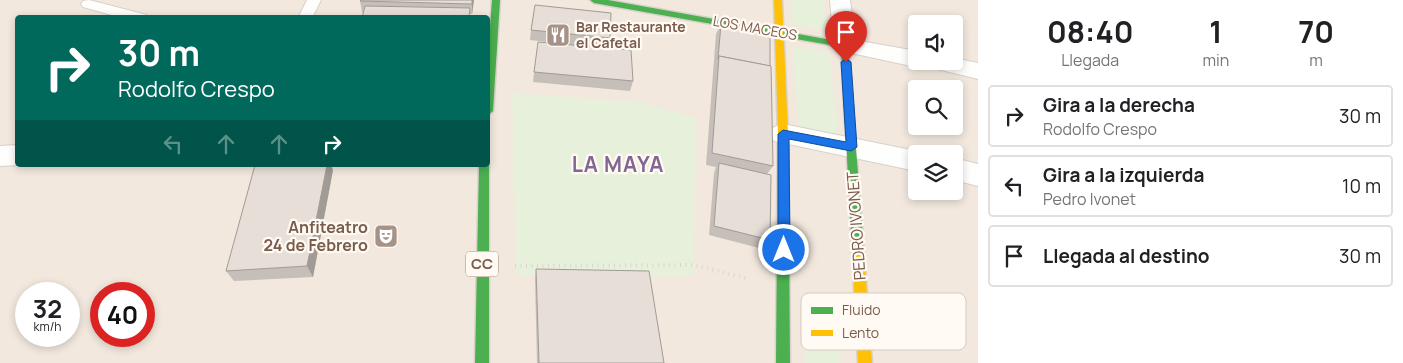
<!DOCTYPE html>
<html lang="es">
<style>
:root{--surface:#fff;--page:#f2f2f2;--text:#202124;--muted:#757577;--line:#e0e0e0}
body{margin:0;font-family:Manrope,sans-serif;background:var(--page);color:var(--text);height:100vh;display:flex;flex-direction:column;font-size:19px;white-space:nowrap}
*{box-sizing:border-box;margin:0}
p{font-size:16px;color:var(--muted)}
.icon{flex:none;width:28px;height:28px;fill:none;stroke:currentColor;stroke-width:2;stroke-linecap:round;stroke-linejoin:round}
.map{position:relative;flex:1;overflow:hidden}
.drawer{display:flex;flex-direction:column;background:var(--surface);width:425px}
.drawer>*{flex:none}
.hud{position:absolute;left:15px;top:15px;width:475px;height:152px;border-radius:5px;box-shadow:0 2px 8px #0003;background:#00695c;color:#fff;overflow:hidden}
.controls{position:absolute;left:908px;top:15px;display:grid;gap:10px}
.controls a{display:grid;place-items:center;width:55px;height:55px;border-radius:5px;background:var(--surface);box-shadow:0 2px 8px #0003;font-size:25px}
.speed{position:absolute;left:15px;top:282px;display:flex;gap:10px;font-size:25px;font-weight:700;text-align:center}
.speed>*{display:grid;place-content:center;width:65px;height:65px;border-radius:50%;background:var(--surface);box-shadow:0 2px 8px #0003;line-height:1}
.speed small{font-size:12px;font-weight:400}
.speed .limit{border:8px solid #d22;background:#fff;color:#111}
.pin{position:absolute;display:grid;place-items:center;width:42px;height:42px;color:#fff;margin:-51px -21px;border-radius:50% 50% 50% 0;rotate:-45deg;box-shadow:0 0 5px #0007}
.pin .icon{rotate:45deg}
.me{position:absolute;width:55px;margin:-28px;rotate:0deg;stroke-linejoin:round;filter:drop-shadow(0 0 4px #0008)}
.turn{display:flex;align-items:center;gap:18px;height:105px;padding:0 20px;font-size:22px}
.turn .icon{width:65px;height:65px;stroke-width:2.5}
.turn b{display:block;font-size:35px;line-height:42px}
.lanes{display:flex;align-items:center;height:48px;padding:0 20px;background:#0003;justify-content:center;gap:25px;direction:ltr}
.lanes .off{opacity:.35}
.eta{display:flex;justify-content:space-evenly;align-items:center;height:85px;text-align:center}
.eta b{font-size:30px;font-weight:700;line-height:35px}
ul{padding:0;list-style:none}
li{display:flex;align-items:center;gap:15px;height:62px;margin:0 10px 8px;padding:0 10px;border:2px solid var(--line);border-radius:5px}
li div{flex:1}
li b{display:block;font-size:19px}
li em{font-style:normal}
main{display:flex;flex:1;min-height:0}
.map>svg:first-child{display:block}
</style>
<main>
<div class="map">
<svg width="978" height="363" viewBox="0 0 978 363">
<rect width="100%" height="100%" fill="#f9f5f0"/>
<!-- residential -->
<path fill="#f2e8de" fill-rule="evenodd" d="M0 0H978V363H0ZM18 18H488V165H18ZM916 24H954V61H916ZM916 89H954V126H916ZM916 154H954V191H916ZM26 294H69V336H26ZM101 294H144V336H101Z"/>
<!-- green -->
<g fill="#e7f0db">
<polygon points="791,0 823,0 826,30 792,25"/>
<polygon points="793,47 829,52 839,138 799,129"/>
<polygon points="512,93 639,102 696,118 693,276 516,276"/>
<polygon points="805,339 840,349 840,363 805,363"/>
</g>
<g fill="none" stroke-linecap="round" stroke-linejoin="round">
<!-- lane casing -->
<g stroke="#d7d1cb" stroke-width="2">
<g id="lane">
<polygon points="89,0 147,15 149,18 123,18 83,7 81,4 83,1"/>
<polygon points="307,0 321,0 312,18 298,18"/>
</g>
</g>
<!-- street casing -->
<g stroke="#d7d1cb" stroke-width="2">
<g id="street">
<polygon points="830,0 850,0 855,40 916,51 916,61 954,61 954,58 978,63 978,79 921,65 916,67 837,50 834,45"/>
<polygon points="783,124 916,151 925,154 916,154 916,171 774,141 770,134 774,127"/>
<polygon points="18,145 19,165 0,166 0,146"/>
<polygon points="954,158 978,164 978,186 954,180"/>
</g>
</g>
<!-- fast casing -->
<g stroke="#d9d2cb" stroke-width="3">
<g id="fast">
<polygon points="492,0 500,0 493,111 488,115 488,54"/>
<polygon points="590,0 608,0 848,43 864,252 862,256 858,257 854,256 852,252 841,47 594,3"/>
<polygon points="488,162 489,165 489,363 475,363 479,165 488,165"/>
<polygon points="783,226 787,227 789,231 790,363 776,363 777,231 779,227"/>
</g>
</g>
<!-- slow casing -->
<g stroke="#d9d2cb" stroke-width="3">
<g id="slow">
<polygon points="774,0 782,0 788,134 789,231 787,235 783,236 779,235 777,231 778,134"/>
<polygon points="858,247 862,248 864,252 872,363 858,363 852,252 854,248"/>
</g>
</g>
<!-- path -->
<polyline stroke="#dcd5d0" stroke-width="4" stroke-dasharray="1 4.5" stroke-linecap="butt" points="515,266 695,265 749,279"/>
<!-- lane -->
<use href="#lane" fill="#fefefd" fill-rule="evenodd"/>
<!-- street -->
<use href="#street" fill="#fefefd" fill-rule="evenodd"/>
<!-- fast -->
<use href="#fast" fill="#4caf50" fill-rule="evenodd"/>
<!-- slow -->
<use href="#slow" fill="#ffc107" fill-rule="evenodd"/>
</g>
<!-- wall -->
<g fill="#c6bfb9">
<polygon points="361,0 474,0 472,14 470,14 470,18 362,18 363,12 362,12 360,1"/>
<polygon points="721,24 773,166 767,174 770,240 763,249 709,235 714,173 716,167 706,165 716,34"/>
<polygon points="531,30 610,38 608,48 633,81 630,91 533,82 534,72 564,44 530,40"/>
<polygon points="333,170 313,277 234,281 226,271"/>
<polygon points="536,269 664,363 537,363 535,280"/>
</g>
<!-- shaded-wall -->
<g fill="#a19b96">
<polygon points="472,0 474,0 472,14"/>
<polygon points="327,165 331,165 333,170 313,277 307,266"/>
</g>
<!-- building -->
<g fill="#e6ded7" stroke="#a19b96">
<polygon points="361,0 472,0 472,4 360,1"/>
<polygon points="535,5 611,13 610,38 531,30"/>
<polygon points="365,6 470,8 469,18 362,18"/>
<polygon points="721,24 770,32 770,66 719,56 718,59"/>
<polygon points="538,42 631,50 633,81 534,72"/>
<polygon points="719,56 771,66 773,166 712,153"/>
<polygon points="719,163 771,175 770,240 714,226"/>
<polygon points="255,165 327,165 307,266 226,271"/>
<polygon points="536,269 649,271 664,363 539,363"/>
</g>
<!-- route -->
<polygon fill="#1a73e8" stroke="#114b97" points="846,59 851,62 857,147 851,151 789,139 790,250 784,255 778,250 778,134 783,130 846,142 841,62"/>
<!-- icons -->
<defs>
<g id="restaurant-square" transform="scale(1.25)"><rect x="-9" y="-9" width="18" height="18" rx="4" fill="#a69286" stroke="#fffaf3"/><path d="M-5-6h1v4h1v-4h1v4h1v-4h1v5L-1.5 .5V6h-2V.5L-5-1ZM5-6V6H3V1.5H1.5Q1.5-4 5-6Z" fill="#fff"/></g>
<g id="theatre-square" transform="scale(1.25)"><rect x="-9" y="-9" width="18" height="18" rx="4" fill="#a69286" stroke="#fffaf3"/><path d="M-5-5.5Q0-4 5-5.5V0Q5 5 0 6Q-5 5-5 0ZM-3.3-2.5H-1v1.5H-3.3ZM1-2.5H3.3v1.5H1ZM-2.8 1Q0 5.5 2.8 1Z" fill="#fff"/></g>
</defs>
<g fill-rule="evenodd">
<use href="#restaurant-square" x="558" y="35"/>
<use href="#theatre-square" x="386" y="236"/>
</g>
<g text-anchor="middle" stroke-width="4.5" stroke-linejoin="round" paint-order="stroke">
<!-- far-poi labels -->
<g font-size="14" font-weight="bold" fill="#7a5c4d" stroke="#fffaf3" text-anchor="start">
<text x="576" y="32">Bar Restaurante<tspan x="576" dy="16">el Cafetal</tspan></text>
</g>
<!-- far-street labels -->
<g font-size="14" fill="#7a5c4d" stroke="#fffaf3">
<text transform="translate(755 28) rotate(10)" y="5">LOS MACEOS</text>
</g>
<!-- shield labels -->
<rect fill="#fffaf3" stroke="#a28b7f" stroke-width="1" x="466" y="251.5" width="32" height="25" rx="4"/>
<g font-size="15" font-weight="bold" fill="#7a5c4d">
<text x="482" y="269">CC</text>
</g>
<!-- street labels -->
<g font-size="16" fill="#7a5c4d" stroke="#fffaf3">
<text transform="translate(856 226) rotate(-94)" y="6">PEDRO IVONET</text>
</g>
<!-- poi labels -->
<g font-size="16" font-weight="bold" fill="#7a5c4d" stroke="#fffaf3" text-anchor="end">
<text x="368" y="233">Anfiteatro<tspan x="368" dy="18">24 de Febrero</tspan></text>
</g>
<!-- district labels -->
<g font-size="21" font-weight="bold" letter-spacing="1" fill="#846695" stroke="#fffaf3">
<text x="618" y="172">LA MAYA</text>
</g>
</g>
<!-- legend -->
<rect x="801" y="293" width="165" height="57" rx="8" fill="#fffaf3" stroke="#d7cbc1" stroke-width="1"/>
<rect x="811" y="307" width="22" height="7" fill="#4caf50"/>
<rect x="811" y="330" width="22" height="6" fill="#ffc107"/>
<g font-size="14" fill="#7a5c4d">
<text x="842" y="315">Fluido</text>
<text x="842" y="338">Lento</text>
</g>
</svg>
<div class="controls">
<a><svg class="icon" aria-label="sound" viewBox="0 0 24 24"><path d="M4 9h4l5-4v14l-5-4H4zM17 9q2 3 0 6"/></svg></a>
<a><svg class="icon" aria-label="search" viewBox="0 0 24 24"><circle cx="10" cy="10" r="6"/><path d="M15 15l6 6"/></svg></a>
<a><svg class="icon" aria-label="layers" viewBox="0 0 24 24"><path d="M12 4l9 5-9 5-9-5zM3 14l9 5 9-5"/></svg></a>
</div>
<div class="speed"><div>32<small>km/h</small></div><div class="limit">40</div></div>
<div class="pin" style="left:846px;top:62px;background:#d93025"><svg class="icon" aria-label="arrive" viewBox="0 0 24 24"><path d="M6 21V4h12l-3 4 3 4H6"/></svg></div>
<svg class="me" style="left:784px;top:250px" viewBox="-20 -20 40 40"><circle r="17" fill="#1a73e8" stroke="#fff" stroke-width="3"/><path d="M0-11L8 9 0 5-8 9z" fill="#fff"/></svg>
<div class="hud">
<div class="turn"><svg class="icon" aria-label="right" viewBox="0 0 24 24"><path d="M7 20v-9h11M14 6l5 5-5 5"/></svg><div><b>30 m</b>Rodolfo Crespo</div></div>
<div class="lanes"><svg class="icon off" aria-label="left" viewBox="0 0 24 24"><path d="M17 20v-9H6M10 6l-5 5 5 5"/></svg><svg class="icon off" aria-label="ahead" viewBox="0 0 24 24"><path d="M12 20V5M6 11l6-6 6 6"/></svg><svg class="icon off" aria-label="ahead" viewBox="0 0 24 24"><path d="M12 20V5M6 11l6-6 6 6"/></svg><svg class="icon" aria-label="right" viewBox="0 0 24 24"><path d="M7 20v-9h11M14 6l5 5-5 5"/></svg></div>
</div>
</div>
<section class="drawer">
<div class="eta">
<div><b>08:40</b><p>Llegada</p></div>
<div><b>1</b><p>min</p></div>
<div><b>70</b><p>m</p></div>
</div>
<ul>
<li><svg class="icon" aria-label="right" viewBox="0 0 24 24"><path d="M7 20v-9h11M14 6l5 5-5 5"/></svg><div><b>Gira a la derecha</b><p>Rodolfo Crespo</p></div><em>30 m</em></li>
<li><svg class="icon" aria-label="left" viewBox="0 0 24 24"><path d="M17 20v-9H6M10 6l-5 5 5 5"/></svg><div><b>Gira a la izquierda</b><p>Pedro Ivonet</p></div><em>10 m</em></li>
<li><svg class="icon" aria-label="arrive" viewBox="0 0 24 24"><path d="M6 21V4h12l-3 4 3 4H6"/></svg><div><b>Llegada al destino</b></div><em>30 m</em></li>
</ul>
</section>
</main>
